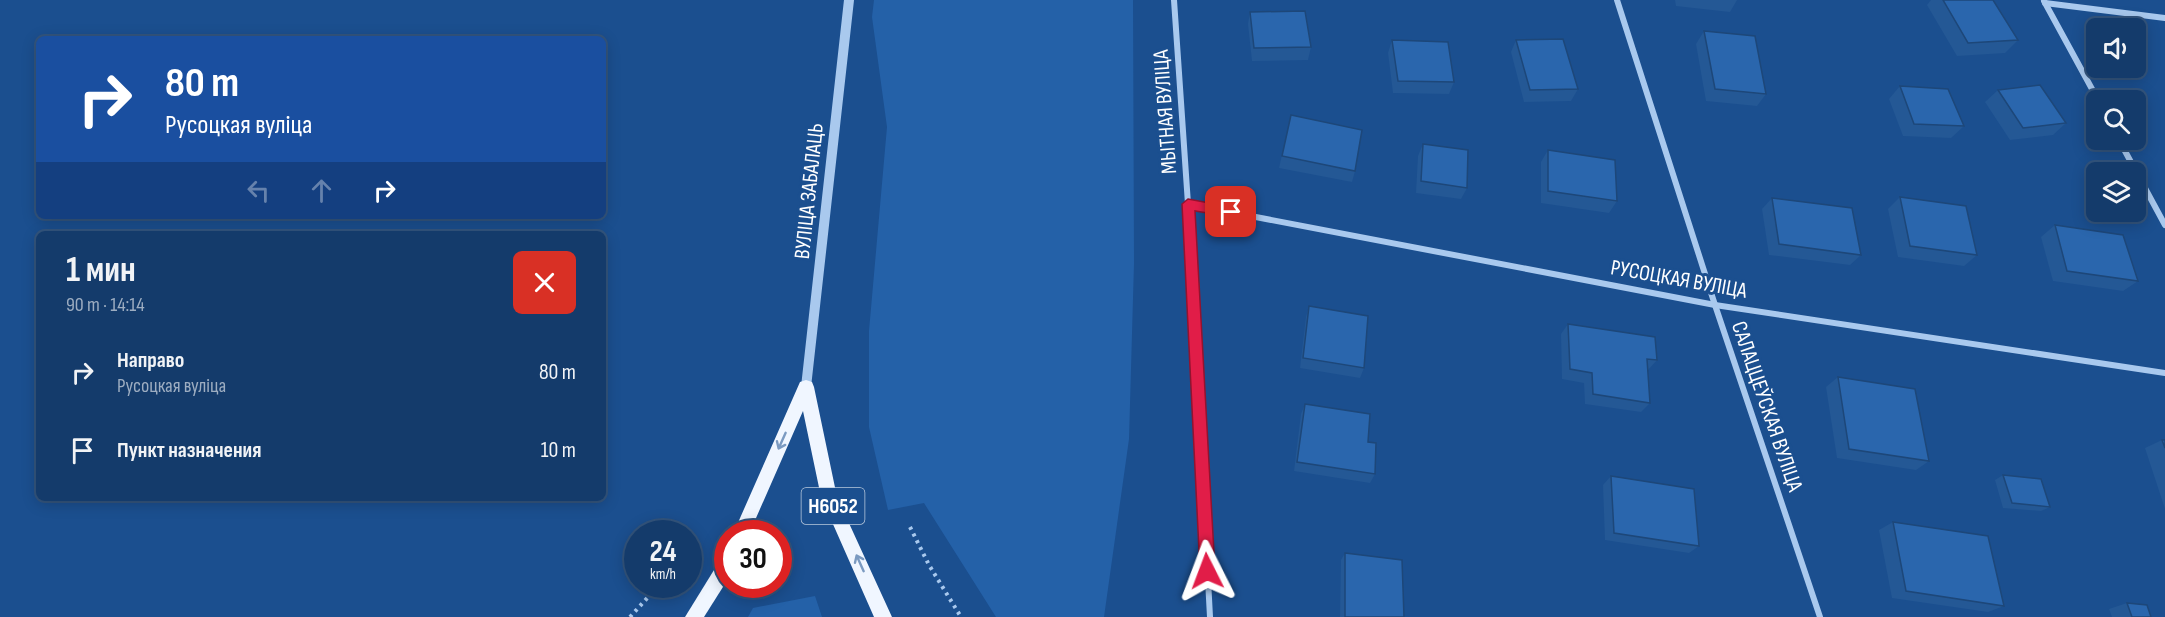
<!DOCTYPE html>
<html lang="ru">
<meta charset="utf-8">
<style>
:root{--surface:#143b6b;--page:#214673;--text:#f1f3f6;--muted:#9dadc1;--line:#33557e}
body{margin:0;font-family:"Sofia Sans Condensed",sans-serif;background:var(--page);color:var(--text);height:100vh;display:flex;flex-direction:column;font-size:22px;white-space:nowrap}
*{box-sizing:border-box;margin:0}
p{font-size:20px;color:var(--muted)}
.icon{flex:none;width:33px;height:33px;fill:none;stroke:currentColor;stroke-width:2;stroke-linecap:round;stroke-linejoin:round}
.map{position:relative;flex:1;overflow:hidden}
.sheet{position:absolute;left:36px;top:231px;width:570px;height:270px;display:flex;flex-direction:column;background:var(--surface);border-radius:9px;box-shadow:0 3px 15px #0003,0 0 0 2px var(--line)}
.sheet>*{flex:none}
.top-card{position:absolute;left:36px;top:36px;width:570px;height:183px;border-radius:9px;box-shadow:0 3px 15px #0003,0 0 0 2px var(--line);background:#1a4fa0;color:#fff;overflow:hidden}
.buttons{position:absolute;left:2086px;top:18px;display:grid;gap:12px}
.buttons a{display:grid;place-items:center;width:60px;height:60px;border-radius:9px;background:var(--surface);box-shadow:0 3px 15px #0003,0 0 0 2px var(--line);font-size:30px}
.speed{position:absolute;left:624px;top:520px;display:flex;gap:12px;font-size:30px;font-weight:700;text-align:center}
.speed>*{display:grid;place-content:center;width:78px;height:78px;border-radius:50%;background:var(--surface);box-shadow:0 3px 15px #0003,0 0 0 2px var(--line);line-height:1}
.speed small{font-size:15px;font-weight:400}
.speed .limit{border:9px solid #d22;background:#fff;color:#111}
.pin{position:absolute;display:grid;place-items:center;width:51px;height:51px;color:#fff;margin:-26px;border-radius:12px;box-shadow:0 3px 9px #0006}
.me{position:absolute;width:66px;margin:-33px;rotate:357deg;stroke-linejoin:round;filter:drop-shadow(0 0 4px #0008)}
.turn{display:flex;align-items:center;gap:21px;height:126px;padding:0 30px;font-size:27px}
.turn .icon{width:78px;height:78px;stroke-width:2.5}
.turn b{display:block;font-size:42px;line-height:51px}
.lanes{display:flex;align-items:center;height:57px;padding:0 30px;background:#0003;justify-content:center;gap:30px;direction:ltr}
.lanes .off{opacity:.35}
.round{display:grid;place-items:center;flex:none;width:63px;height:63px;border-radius:9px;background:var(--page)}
.summary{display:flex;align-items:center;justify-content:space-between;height:102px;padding:0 30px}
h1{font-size:36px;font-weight:700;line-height:45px}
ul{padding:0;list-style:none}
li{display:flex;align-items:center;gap:18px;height:78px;padding:0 30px}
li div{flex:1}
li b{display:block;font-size:22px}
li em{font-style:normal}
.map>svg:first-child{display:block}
</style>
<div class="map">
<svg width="2165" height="617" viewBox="0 0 2165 617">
<rect width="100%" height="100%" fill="#1b4f8f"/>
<!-- green -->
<g fill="#2461a8">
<polygon points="874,0 1133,0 1134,263 1129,439 1104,617 996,617 924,503 888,510 869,427 869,331 887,127 872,17"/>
<polygon points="815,596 822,617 748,617 753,608"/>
</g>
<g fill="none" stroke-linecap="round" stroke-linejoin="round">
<!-- path -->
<g stroke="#a9c9ee" stroke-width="4" stroke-dasharray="3 4.5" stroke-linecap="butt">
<polyline points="910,527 929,565 961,617"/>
<polyline points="630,617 659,585"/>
</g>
<!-- minor -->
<g stroke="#a9c9ee" stroke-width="6">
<polyline points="1174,0 1188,204 1210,617"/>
<polyline points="1617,0 1715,305 1820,617"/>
<polyline points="2044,1 2098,100"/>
<polyline points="2045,3 2165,18"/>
<polyline points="2119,140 2165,225"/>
<polyline points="1188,204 1715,305 2165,373"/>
</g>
<!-- tertiary -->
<polyline stroke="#a9c9ee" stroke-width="10" points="806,387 849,0"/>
<!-- primary -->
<g fill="#f0f6ff" fill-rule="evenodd">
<polygon points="806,380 812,382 814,387 837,497 892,617 874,617 821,497 803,411 749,534 733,534 800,382"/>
<polygon points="728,555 728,579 704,617 685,617 722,557"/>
</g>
</g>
<!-- wall -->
<g fill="#245895">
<polygon points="1675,0 1737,0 1730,12 1676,6"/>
<polygon points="1931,0 1993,0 2018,40 2005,53 1957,56 1927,5"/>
<polygon points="1250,12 1311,47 1308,60 1252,61 1248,24"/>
<polygon points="1704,31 1766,94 1757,106 1706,101 1696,44"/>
<polygon points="1392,40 1454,82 1449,94 1393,93 1388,53"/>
<polygon points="1516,40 1578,89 1571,101 1524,102 1511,52"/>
<polygon points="1900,86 1964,126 1951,138 1903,136 1889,99"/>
<polygon points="1998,90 2066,123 2053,135 2010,140 1985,102"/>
<polygon points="1291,115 1355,171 1352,182 1279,168"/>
<polygon points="1423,144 1467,188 1461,199 1416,193 1418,156"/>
<polygon points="1548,150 1617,201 1609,213 1541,203 1541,162"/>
<polygon points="1900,197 1977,255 1964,266 1898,257 1888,209"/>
<polygon points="1772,198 1861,255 1850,265 1769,255 1762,209"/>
<polygon points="2055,225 2138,281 2123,291 2053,281 2041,237"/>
<polygon points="1309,306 1364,368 1360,378 1300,368 1306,317"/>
<polygon points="1568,324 1657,360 1648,370 1650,403 1641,412 1585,404 1584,383 1562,379 1561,334"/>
<polygon points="1838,377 1929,461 1916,470 1837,458 1826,387"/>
<polygon points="1305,404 1375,474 1370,483 1294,471 1301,414"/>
<polygon points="2162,440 2165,440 2165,509 2145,448"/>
<polygon points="2003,475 2050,507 2041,511 2003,508 1995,480"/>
<polygon points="1611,476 1699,546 1689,553 1605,540 1603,485"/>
<polygon points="1893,522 2004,606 1988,612 1892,598 1879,530"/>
<polygon points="1345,553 1404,617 1340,617 1341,560"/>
<polygon points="2127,603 2151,617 2112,617 2109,609"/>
</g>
<!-- building -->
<g fill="#2a66ad" stroke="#1d4779" stroke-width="1.5">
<polygon points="1943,0 1993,0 2018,40 1968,43"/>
<polygon points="1305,11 1311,47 1254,48 1250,12"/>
<polygon points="1704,31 1755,36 1766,94 1715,89"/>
<polygon points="1563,39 1578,89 1530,90 1516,40"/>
<polygon points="1392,40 1448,42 1454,82 1398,81"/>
<polygon points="2040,85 2066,123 2023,128 1998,90"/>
<polygon points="1900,86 1948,89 1964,126 1914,124"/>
<polygon points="1291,115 1362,130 1355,171 1282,156"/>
<polygon points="1423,144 1468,150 1467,188 1421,181"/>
<polygon points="1548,150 1615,160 1617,201 1548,191"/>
<polygon points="1900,197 1966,206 1977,255 1910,246"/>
<polygon points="1772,198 1852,208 1861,255 1779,244"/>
<polygon points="2055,225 2123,235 2138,281 2067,271"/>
<polygon points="1309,306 1368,316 1364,368 1303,358"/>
<polygon points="1568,324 1655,337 1657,360 1647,359 1650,403 1593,394 1592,373 1570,369"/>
<polygon points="1838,377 1915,389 1929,461 1849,449"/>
<polygon points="1305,404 1370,414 1368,442 1376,443 1375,474 1297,462"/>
<polygon points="2162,440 2165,440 2165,448"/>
<polygon points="2003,475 2041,479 2050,507 2012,503"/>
<polygon points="1611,476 1694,489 1699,546 1614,533"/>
<polygon points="1893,522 1988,536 2004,606 1906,591"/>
<polygon points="1345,553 1402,560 1404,617 1345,617"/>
<polygon points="2127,603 2147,605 2151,617 2132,617"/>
</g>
<!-- one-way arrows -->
<defs><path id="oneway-shaft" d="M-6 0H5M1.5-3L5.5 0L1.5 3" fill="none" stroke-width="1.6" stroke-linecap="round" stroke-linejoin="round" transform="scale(1.5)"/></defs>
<g stroke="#7b9ac1">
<use href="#oneway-shaft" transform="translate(782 441) rotate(114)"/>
<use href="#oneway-shaft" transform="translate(860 563) rotate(-114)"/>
</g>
<!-- route -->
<polygon fill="#e11d48" stroke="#92132f" stroke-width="1.5" points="1188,199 1231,207 1238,212 1231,217 1195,211 1215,571 1213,577 1207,579 1202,577 1200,571 1182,204"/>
<g text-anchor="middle" stroke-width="6" stroke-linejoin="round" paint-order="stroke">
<!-- shield labels -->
<rect fill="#1b4f8f" stroke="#bbcadd" stroke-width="1.5" x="801.5" y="488" width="63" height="36" rx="4.5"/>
<g font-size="21" font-weight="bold" fill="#fff">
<text x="833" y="513">Н6052</text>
</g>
<!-- street labels -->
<g font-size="22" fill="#fff" stroke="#1b4f8f">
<text transform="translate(1164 112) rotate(-94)" y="8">МЫТНАЯ ВУЛІЦА</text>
<text transform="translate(808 191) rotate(-84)" y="8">ВУЛІЦА ЗАБАЛАЦЬ</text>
<text transform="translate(1679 278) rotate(10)" y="8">РУСОЦКАЯ ВУЛІЦА</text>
<text transform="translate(1768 406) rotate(71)" y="8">САЛАЦЦЕЎСКАЯ ВУЛІЦА</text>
</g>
</g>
</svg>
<div class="buttons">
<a><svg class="icon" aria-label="sound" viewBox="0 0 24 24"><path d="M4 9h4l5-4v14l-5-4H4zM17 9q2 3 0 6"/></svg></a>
<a><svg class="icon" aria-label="search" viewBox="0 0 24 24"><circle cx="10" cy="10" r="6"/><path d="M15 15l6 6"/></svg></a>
<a><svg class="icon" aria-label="layers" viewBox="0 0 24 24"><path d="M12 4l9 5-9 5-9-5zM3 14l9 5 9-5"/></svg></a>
</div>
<div class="speed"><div>24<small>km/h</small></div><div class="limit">30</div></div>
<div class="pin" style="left:1231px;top:212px;background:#d93025"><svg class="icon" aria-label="arrive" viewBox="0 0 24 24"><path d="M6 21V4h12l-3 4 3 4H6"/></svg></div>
<svg class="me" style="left:1207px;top:571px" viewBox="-20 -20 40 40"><path d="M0-17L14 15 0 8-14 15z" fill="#e11d48" stroke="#fff" stroke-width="4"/></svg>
<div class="top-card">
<div class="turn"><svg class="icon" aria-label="right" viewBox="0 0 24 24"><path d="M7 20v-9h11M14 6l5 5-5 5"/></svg><div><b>80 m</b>Русоцкая вуліца</div></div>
<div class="lanes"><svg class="icon off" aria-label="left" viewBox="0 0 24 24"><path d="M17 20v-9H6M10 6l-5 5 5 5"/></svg><svg class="icon off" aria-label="ahead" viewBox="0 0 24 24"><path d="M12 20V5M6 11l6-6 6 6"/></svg><svg class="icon" aria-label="right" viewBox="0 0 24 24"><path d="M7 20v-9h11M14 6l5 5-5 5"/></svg></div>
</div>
<section class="sheet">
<div class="summary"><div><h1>1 мин</h1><p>90 m · 14:14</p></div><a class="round" style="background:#d93025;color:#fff"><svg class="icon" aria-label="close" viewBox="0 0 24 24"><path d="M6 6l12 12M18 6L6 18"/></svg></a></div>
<ul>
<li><svg class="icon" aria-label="right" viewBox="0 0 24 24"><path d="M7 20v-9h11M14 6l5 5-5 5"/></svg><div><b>Направо</b><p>Русоцкая вуліца</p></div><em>80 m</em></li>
<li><svg class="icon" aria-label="arrive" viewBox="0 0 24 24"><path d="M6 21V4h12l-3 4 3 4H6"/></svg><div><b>Пункт назначения</b></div><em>10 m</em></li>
</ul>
</section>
</div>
